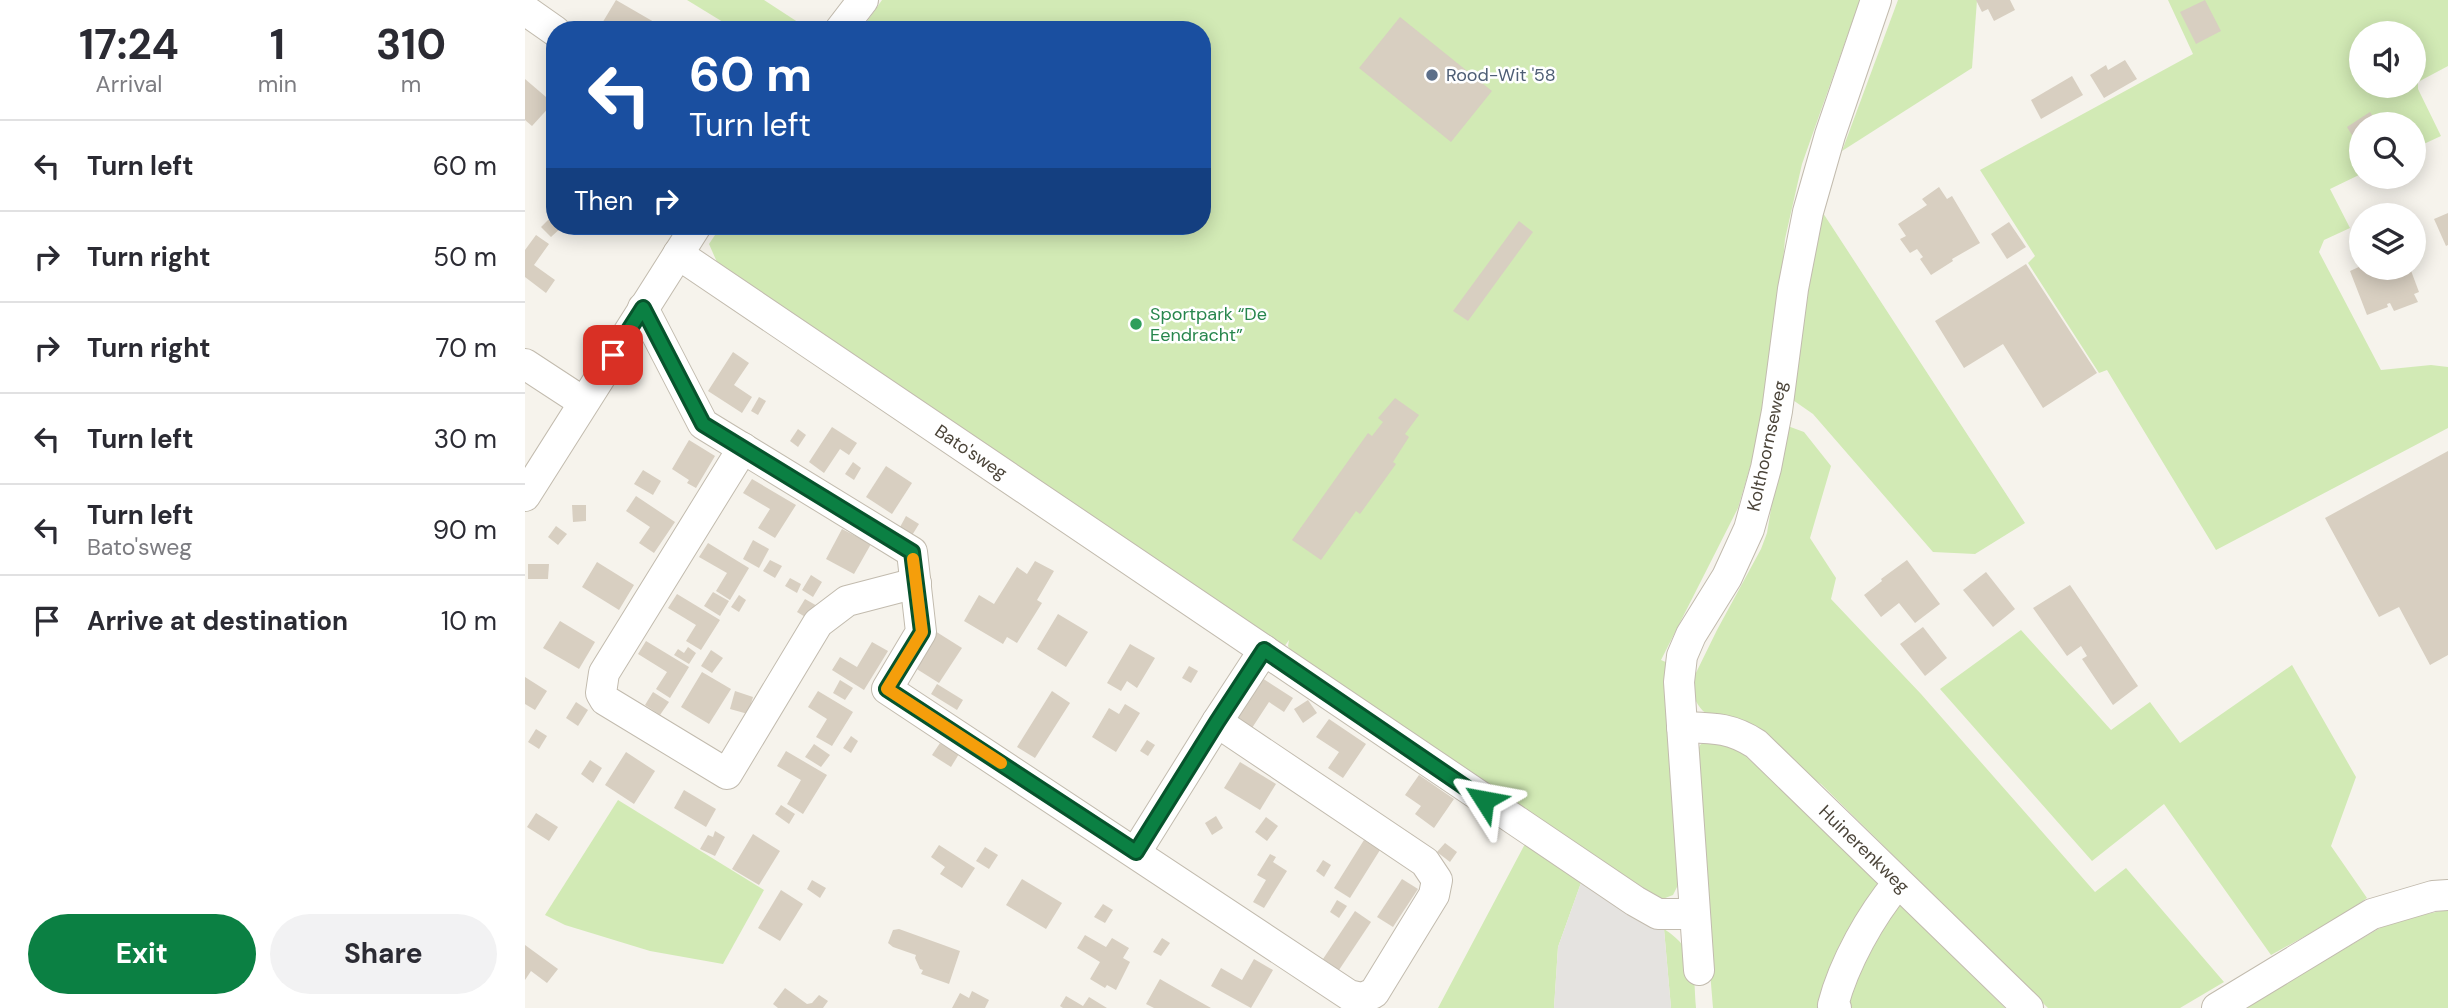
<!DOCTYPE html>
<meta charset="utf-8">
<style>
:root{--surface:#fff;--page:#f2f2f3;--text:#2b2b33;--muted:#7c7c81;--line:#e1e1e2;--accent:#0b8043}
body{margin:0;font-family:"DM Sans",sans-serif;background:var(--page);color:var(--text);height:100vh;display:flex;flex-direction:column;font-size:26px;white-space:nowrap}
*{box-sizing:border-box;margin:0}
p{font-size:23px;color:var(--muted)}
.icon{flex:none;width:38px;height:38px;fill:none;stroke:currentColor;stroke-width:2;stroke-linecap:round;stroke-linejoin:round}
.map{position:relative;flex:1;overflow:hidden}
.sheet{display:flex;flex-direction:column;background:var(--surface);width:525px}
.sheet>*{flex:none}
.hud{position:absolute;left:21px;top:21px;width:665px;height:214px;border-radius:28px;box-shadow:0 4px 18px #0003;background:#1a4fa0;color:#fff;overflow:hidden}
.tools{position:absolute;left:1824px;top:21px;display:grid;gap:14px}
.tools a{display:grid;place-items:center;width:77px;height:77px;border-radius:50%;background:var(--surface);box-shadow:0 4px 18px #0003;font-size:35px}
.pin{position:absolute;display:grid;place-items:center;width:60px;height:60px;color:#fff;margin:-30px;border-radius:14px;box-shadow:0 4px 10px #0006}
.me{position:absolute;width:77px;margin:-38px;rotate:304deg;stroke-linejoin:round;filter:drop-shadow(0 0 5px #0008)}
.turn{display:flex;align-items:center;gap:24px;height:147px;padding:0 28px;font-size:32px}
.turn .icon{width:91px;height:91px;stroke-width:2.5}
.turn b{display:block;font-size:49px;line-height:60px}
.then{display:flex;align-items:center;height:66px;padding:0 28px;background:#0003;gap:14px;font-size:26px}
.eta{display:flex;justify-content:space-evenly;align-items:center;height:119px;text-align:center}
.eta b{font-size:42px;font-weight:700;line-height:49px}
.action{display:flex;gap:14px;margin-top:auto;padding:14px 28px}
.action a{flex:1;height:80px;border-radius:42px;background:var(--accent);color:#fff;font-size:28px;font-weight:700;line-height:80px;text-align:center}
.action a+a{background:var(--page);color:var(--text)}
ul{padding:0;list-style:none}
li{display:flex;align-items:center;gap:21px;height:91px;padding:0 28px;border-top:2px solid var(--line)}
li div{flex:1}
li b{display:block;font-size:26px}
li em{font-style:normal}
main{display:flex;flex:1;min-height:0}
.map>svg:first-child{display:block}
</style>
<main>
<section class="sheet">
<div class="eta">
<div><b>17:24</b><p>Arrival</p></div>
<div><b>1</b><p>min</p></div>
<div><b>310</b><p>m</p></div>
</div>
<ul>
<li><svg class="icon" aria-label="left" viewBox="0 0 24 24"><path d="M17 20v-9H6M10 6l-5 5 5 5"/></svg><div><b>Turn left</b></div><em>60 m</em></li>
<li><svg class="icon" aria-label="right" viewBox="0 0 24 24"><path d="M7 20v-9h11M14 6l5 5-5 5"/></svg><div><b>Turn right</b></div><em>50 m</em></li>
<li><svg class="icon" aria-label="right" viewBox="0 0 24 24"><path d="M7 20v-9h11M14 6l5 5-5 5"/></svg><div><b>Turn right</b></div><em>70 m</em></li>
<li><svg class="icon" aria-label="left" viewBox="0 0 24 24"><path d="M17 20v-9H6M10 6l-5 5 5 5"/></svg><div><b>Turn left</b></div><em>30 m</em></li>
<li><svg class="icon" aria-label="left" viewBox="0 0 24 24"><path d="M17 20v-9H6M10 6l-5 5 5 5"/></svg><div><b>Turn left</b><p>Bato'sweg</p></div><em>90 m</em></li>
<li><svg class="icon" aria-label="arrive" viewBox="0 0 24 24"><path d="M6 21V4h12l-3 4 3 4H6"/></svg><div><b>Arrive at destination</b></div><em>10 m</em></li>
</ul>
<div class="action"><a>Exit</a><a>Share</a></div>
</section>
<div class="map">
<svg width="1923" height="1008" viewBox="0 0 1923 1008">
<rect width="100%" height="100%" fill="#f6f3ec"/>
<!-- green -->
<g fill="#d2eab5" fill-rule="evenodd">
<polygon points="162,0 239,0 285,30 211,30"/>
<polygon points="357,0 1335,0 1277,164 1260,239 1255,296 1237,426 1213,508 1136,660 1143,663 1158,875 1148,895 1135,900 1057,880 1033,947 1029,1008 913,1008 1010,825 768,654 763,646 764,640 756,651 195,269 184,244 196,226 677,226 677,30 336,30"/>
<polygon points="1373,0 1452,0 1447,68 1317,151"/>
<path d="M1643 0H1923V66L1893 82V89L1916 136 1888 149V124H1836V174L1805 189 1825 228 1799 240 1794 252 1856 370 1906 365 1923 367V428L1691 550 1582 370 1574 373 1503 263 1510 256 1455 170 1668 54ZM1836 33H1888V86H1836Z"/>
<polygon points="1298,213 1500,523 1450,554 1408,552 1288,414 1265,398 1283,282"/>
<path d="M1260 425 1279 432 1306 466 1285 538 1311 578 1306 599 1396 694 1570 892 1601 868 1699 982 1655 1008H1523L1296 784 1178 711C1170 702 1167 694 1166 683L1192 630 1236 549 1242 533Z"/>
<polygon points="1496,630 1586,730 1625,702 1655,743 1767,665 1831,777 1806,846 1842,898 1813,918 1746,955 1639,804 1567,861 1415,689"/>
<polygon points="1184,738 1195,740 1218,754 1272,802 1480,1008 1188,1008 1168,764 1175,745"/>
<polygon points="93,800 239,890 198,964 125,951 40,925 20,915"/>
<polygon points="1916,911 1923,911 1923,1008 1718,1008 1867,921"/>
<path d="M1139 929C1173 951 1168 971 1171 1008H1146Z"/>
</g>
<!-- parking -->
<polygon fill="#e5e3e0" points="1057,880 1139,929 1146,1008 1029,1008 1033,947"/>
<!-- building -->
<g fill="#d8cfc1">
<polygon points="91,0 129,22 124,30 83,30 76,25"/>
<polygon points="1451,0 1485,0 1490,10 1469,21 1463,9 1457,12"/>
<polygon points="1680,0 1696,31 1671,44 1655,12"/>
<polygon points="875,17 967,91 926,142 834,68"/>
<polygon points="1888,35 1899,54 1888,61"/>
<polygon points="1600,60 1612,79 1579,98 1565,75 1581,65 1583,70"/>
<polygon points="1547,76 1558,95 1516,119 1506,100"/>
<polygon points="0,79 28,103 7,126 0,120"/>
<polygon points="1845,112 1853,124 1836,124 1836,143 1833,145 1822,127"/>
<polygon points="1414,187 1422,199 1427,196 1455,243 1427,259 1428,261 1406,275 1395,259 1398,257 1392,249 1385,253 1375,239 1381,236 1373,224 1402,205 1397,199"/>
<polygon points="1923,213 1923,245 1921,246 1909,219"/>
<polygon points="27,216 30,226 38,226 26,237 16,227"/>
<polygon points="994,221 1008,232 943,321 928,311"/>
<polygon points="1484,222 1501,247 1482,259 1466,234"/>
<polygon points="11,235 24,244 9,265 30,280 21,293 0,277 0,250"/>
<polygon points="1501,264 1572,373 1518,408 1478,344 1439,368 1410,321"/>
<polygon points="1836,266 1885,268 1894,292 1889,294 1893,302 1869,311 1865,303 1862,304 1863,307 1842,315 1825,271"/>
<polygon points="208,352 224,363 209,385 227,397 217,413 183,391"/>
<polygon points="234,397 241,401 233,415 226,411"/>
<polygon points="870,398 894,415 880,434 884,437 868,462 871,464 835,514 831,511 796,560 767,540 843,433 847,436 858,422 853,418"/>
<polygon points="307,427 332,443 324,455 315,449 299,473 284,462"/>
<polygon points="273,429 281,435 273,447 265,441"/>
<polygon points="164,440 190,456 171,488 162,483 164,480 147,469"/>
<polygon points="1923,451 1923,655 1905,665 1874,607 1854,617 1800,518"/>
<polygon points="328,462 336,468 329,480 320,474"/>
<polygon points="361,466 387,483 367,514 341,497"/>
<polygon points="118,470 136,481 128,495 109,484"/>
<polygon points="227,479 271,505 250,538 233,528 245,509 218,493"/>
<polygon points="111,496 150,522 129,553 114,543 125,527 101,511"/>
<polygon points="47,505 61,505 61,521 48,522"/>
<polygon points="381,516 394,524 386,537 374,529"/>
<polygon points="31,526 42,534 33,545 23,537"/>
<polygon points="317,529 346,544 329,574 301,559"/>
<polygon points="228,540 244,549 234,568 218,559"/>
<polygon points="183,543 224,568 205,600 191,591 202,573 174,557"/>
<polygon points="245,560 257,566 250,578 238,571"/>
<polygon points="1382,560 1415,604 1390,623 1374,603 1356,617 1339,595 1357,581 1356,579"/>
<polygon points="510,561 529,571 512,600 517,603 492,643 482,637 478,644 439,621 454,595 469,604 492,567 502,574"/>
<polygon points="72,562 109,585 94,610 57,587"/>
<polygon points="3,564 24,564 23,579 3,579"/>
<polygon points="1461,572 1490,609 1468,627 1438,590"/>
<polygon points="286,575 297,582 288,597 277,590"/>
<polygon points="265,578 276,584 272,593 260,586"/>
<polygon points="1545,585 1613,686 1588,705 1557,659 1562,656 1556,646 1542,656 1508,608"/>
<polygon points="188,592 204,601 195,616 179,606"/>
<polygon points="152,594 195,620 176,650 161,641 171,625 143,608"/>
<polygon points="214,595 221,600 214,612 206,607"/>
<polygon points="280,599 294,607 287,621 272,612"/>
<polygon points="533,614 563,632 541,667 512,649"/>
<polygon points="35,621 70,642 54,669 18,648"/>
<polygon points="1398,627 1422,658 1400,676 1375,644"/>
<polygon points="410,631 437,648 414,683 387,666"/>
<polygon points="121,641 164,667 145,698 131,689 142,672 113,654"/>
<polygon points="347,642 363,651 339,690 307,670 315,657 332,667"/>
<polygon points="605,644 630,658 612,688 602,681 596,691 582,683"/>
<polygon points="163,647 171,653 164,664 149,655 153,649 159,653"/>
<polygon points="186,650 198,658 187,673 176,666"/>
<polygon points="664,666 673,671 666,683 657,678"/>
<polygon points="177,672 206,689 184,724 156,707"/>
<polygon points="0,677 22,691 10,710 0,704"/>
<polygon points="737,678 768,698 759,712 744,702 727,728 711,717"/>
<polygon points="315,680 328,688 320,700 308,693"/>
<polygon points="412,684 438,700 432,710 406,694"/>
<polygon points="210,691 228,697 223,714 205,709"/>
<polygon points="293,691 328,712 307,746 291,737 302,719 283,707"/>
<polygon points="527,691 545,703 510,758 492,747"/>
<polygon points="128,692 144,702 135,715 120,705"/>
<polygon points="783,700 792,713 778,723 769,709"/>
<polygon points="51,702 63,710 53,726 41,718"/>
<polygon points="600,704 615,713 591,752 567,737 584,708 594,714"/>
<polygon points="804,719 841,744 818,778 803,768 814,752 791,737"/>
<polygon points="11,729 22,736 14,749 3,742"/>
<polygon points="326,736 333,741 326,753 318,748"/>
<polygon points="622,740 630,745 623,756 615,751"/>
<polygon points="415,743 434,754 426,767 407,755"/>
<polygon points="289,744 305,755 296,767 280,757"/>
<polygon points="261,751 302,775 278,814 262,804 276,780 252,766"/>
<polygon points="101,752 130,771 109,804 80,785"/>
<polygon points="65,760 77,768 68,783 56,774"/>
<polygon points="715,762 751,784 735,810 699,788"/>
<polygon points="894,775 929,799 909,828 890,814 896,806 880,795"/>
<polygon points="159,790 191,809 181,827 149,808"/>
<polygon points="256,805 270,814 264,824 250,814"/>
<polygon points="11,813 33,827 24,841 2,827"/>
<polygon points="691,816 698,828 687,835 680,823"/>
<polygon points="741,817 753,826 742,841 730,832"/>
<polygon points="190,831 200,837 190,856 175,849 183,835 188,837"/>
<polygon points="228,834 255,851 234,885 207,869"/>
<polygon points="839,840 855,850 825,898 809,888"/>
<polygon points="920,843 932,852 925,862 912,852"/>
<polygon points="414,845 450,868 437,888 415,874 420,867 406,857"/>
<polygon points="460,847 473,855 464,869 451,861"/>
<polygon points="745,854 751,857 748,862 762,871 739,908 728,902 741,880 732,875"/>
<polygon points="798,860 806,865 799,877 791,871"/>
<polygon points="497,879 537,903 521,929 481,905"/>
<polygon points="877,879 893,889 868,927 852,917"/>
<polygon points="287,880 301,888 295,898 282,889"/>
<polygon points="256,890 278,904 255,941 233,928"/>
<polygon points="812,900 822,906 814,918 805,912"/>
<polygon points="578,904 588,910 580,923 569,917"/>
<polygon points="830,911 846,922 814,970 798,959"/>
<polygon points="374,929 435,951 424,984 396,974 398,970 395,969 390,958 391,955 368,947 363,943 368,930"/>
<polygon points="560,935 581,947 587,938 604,948 598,958 605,962 591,990 582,985 580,988 565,979 575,962 552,948"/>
<polygon points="637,938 645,943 636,956 628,952"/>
<polygon points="0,945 33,969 22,983 6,971 0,980"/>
<polygon points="729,959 748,970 726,1008 686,986 696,968 717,980"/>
<polygon points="635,979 661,994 686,1008 629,1008 621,1004"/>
<polygon points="260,988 282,1004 287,1003 294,995 303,1001 298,1008 253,1008 248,1004"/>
<polygon points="447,991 464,1000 460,1008 427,1008 435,993 444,998"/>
<polygon points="541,996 558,1006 564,997 582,1008 538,1008 535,1006"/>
</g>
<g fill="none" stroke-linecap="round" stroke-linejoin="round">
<!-- minor casing -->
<g stroke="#c2bbae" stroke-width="32">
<g id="minor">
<polyline points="0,10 30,31"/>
<polyline points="315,30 338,0"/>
<polyline points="153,254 1110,901 1133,914 1169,914"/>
<polyline points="118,308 178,424 387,552 396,632 362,689 824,995 837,998 849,993 909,895 912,880 900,862 692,722"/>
<polyline points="0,364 58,402"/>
<polyline points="218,448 79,673 76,693 80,700 202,774 293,623 322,601 391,583"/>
<polyline points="0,496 171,226"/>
<path d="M1157 727C1187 728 1205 727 1231 744L1503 1008"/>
<polyline points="611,852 692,722 739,650"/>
<polyline points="1174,970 1154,682 1157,656 1166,635 1202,577 1224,529 1241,468 1252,411 1268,289 1283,212 1305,135 1351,0"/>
<path d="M1311 1008 1308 1005C1319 963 1346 915 1373 883"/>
<polyline points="1692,1008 1847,914 1908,896 1923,895"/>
</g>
</g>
<!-- minor -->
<use href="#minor" stroke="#fff" stroke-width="30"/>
</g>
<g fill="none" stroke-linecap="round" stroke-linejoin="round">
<!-- route casing -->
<g stroke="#07532c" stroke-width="18">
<polyline id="route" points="88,355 118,308 178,424 387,552 397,632 362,689 611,852 692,722 739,650 959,800"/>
</g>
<!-- route -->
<use href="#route" stroke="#0b8043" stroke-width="12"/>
<!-- slow -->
<polyline stroke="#f59e0b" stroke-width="12" points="388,559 397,632 362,689 476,763"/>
</g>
<!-- markers -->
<circle fill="#5c6f8a" stroke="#fff" stroke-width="2.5" cx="907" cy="75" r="7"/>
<circle fill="#2e9e5b" stroke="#fff" stroke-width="2.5" cx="611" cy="324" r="7"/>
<g text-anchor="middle" stroke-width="5" stroke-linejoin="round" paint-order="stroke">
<!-- service labels -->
<g font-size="18" fill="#4e5e75" stroke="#fff" text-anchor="start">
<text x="921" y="81">Rood-Wit '58</text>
</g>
<!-- leisure labels -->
<g font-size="18" fill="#27864d" stroke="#fff" text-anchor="start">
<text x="625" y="320">Sportpark “De<tspan x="625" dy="21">Eendracht”</tspan></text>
</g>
<!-- street labels -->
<g font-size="18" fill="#4b4439" stroke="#fff">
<text transform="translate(1242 446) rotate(-78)" y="6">Kolthoornseweg</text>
<text transform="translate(446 452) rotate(34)" y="6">Bato'sweg</text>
<text transform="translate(1339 849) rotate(44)" y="6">Huinerenkweg</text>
</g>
</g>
</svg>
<div class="tools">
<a><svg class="icon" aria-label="sound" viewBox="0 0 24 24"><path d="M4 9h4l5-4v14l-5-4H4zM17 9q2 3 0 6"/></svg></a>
<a><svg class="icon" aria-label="search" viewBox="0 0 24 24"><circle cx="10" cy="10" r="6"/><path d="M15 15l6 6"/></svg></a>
<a><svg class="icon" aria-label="layers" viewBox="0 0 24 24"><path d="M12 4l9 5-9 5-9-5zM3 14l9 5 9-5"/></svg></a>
</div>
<div class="pin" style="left:88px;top:355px;background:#d93025"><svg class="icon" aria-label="arrive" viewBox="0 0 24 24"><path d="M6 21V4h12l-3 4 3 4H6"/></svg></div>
<svg class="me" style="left:959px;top:800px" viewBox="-20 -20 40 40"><path d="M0-17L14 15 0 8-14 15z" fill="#0b8043" stroke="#fff" stroke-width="4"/></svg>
<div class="hud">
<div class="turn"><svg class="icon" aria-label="left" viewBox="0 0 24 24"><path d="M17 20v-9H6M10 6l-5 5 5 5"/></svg><div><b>60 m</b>Turn left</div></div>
<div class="then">Then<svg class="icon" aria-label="right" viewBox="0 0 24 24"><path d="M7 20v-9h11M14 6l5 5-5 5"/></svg></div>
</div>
</div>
</main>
